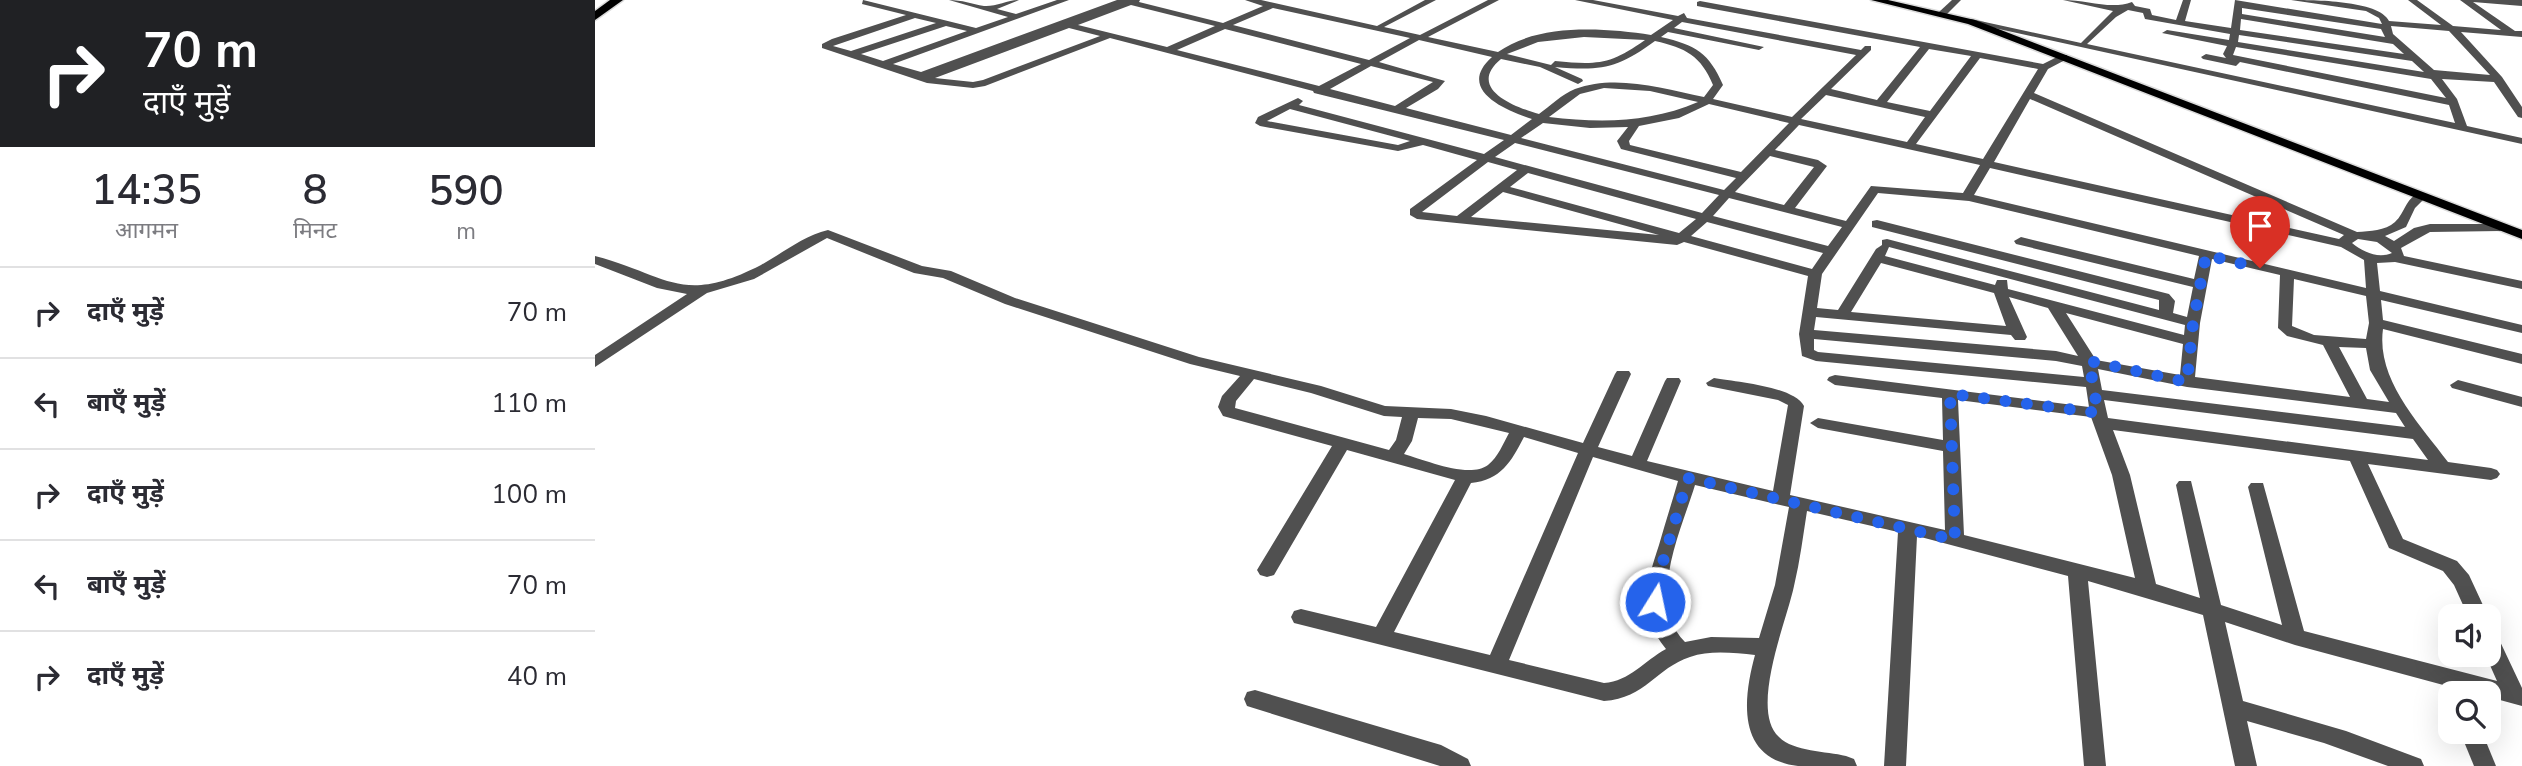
<!DOCTYPE html>
<html lang="hi">
<meta charset="utf-8">
<style>
:root{--surface:#fff;--page:#f7f7f7;--text:#2b2b33;--muted:#7c7c81;--line:#e1e1e2}
body{margin:0;font-family:"Nunito Sans","Noto Sans Devanagari",sans-serif;background:var(--page);color:var(--text);height:100vh;display:flex;flex-direction:column;font-size:26px;white-space:nowrap}
*{box-sizing:border-box;margin:0}
p{font-size:23px;color:var(--muted)}
.icon{flex:none;width:38px;height:38px;fill:none;stroke:currentColor;stroke-width:2;stroke-linecap:round;stroke-linejoin:round}
.map{position:relative;flex:1;overflow:hidden}
.side{display:flex;flex-direction:column;background:var(--surface);width:595px}
.side>*{flex:none}
.guide{background:#202124;color:#fff;overflow:hidden}
.controls{position:absolute;left:1843px;top:604px;display:grid;gap:14px}
.controls a{display:grid;place-items:center;width:63px;height:63px;border-radius:14px;background:var(--surface);box-shadow:0 7px 28px #0002;font-size:35px}
.pin{position:absolute;display:grid;place-items:center;width:60px;height:60px;color:#fff;margin:-72px -30px;border-radius:50% 50% 50% 0;rotate:-45deg;box-shadow:0 0 7px #0007}
.pin .icon{rotate:45deg}
.me{position:absolute;width:77px;margin:-38px;rotate:10deg;stroke-linejoin:round;filter:drop-shadow(0 0 5px #0008)}
.turn{display:flex;align-items:center;gap:24px;height:147px;padding:0 28px;font-size:32px}
.turn .icon{width:91px;height:91px;stroke-width:2.5}
.turn b{display:block;font-size:49px;line-height:60px}
.eta{display:flex;justify-content:space-evenly;align-items:center;height:119px;text-align:center}
.eta b{font-size:42px;font-weight:600;line-height:49px}
ul{padding:0;list-style:none}
li{display:flex;align-items:center;gap:21px;height:91px;padding:0 28px;border-top:2px solid var(--line)}
li div{flex:1}
li b{display:block;font-size:26px}
li em{font-style:normal}
main{display:flex;flex:1;min-height:0}
.map>svg:first-child{display:block}
</style>
<main>
<section class="side">
<div class="guide">
<div class="turn"><svg class="icon" aria-label="right" viewBox="0 0 24 24"><path d="M7 20v-9h11M14 6l5 5-5 5"/></svg><div><b>70 m</b>दाएँ मुड़ें</div></div>
</div>
<div class="eta">
<div><b>14:35</b><p>आगमन</p></div>
<div><b>8</b><p>मिनट</p></div>
<div><b>590</b><p>m</p></div>
</div>
<ul>
<li><svg class="icon" aria-label="right" viewBox="0 0 24 24"><path d="M7 20v-9h11M14 6l5 5-5 5"/></svg><div><b>दाएँ मुड़ें</b></div><em>70 m</em></li>
<li><svg class="icon" aria-label="left" viewBox="0 0 24 24"><path d="M17 20v-9H6M10 6l-5 5 5 5"/></svg><div><b>बाएँ मुड़ें</b></div><em>110 m</em></li>
<li><svg class="icon" aria-label="right" viewBox="0 0 24 24"><path d="M7 20v-9h11M14 6l5 5-5 5"/></svg><div><b>दाएँ मुड़ें</b></div><em>100 m</em></li>
<li><svg class="icon" aria-label="left" viewBox="0 0 24 24"><path d="M17 20v-9H6M10 6l-5 5 5 5"/></svg><div><b>बाएँ मुड़ें</b></div><em>70 m</em></li>
<li><svg class="icon" aria-label="right" viewBox="0 0 24 24"><path d="M7 20v-9h11M14 6l5 5-5 5"/></svg><div><b>दाएँ मुड़ें</b></div><em>40 m</em></li>
</ul>
</section>
<div class="map">
<svg width="1927" height="766" viewBox="0 0 1927 766">
<rect width="100%" height="100%" fill="#fff"/>
<g fill="none" stroke-linecap="round" stroke-linejoin="round">
<!-- major casing -->
<g stroke="#dbdbdb" stroke-width="3">
<polygon id="major" points="1276,0 1293,0 1380,20 1927,230 1927,239 1373,24"/>
</g>
<!-- highway casing -->
<g stroke="#dbdbdb" stroke-width="3">
<polygon id="highway" points="15,0 28,0 0,20 0,11"/>
</g>
<!-- minor -->
<g fill="#505050" fill-rule="evenodd">
<path d="M268 0 381 28 413 17 354 0C367 0 377 4 389 6 400 7 413 0 424 0L402 9 421 14 462 0H474L298 64 326 72 522 0H545L544 2 628 23 668 6 650 0H666L782 26 830 0H841L789 27 825 35 893 0H904L833 37 903 52C944 23 1009 28 1056 35L1078 20 980 0H998L1083 16 1089 13 1092 18 1266 50 1270 46H1276V50L1236 89 1282 100 1325 47 1102 6V2L1105 1 1448 64 1466 55H1472V59L1453 69 1439 93 1762 232C1775 231 1790 231 1800 222 1811 212 1809 199 1826 192L1832 196 1820 208 1811 227 1790 236 1799 241 1819 228 1835 224H1910L1911 227 1905 231 1835 232 1806 248 1809 256 1927 281V289L1800 262 1782 263 1785 291 1927 325V333L1786 300 1788 320 1927 354V364L1788 329C1781 380 1825 424 1853 462L1896 468 1902 470 1905 474 1902 478 1896 480 1773 464 1808 539 1862 561 1874 575 1893 616H1873L1859 585 1848 571 1794 548 1755 461 1518 430 1535 475 1561 584 1605 598 1581 485 1584 481H1596L1626 605 1687 625 1653 487 1656 483H1668L1709 631 1902 681 1890 654H1894V631L1901 633 1927 688V706L1894 697V693H1878L1700 645 1630 622 1648 701 1751 731 1826 759 1829 766H1793L1729 743 1652 721 1662 766H1640L1608 615 1493 581 1511 766H1489L1473 576 1322 536 1311 766H1289L1303 532 1212 511C1208 536 1205 561 1199 586 1192 620 1154 710 1184 737 1199 752 1231 751 1251 756L1259 759 1262 766C1243 766 1222 766 1203 766 1141 759 1148 699 1160 655 1139 653 1115 650 1095 657 1061 668 1051 698 1009 701L699 623 696 617 699 611 706 609 781 627 860 480 752 450 679 575 672 577 665 575 662 570 665 565 737 446 628 416 623 407 627 396 645 376 595 364 410 304 348 278 319 273 232 238 159 279 112 293 0 367V355L92 294 62 288 0 264V256C73 275 86 306 166 265 188 253 208 236 233 230L327 266 356 271 420 298 604 357 726 386 790 406 856 409 891 416 988 443 1020 374 1022 371H1034L1036 374 1003 447 1037 456 1070 381 1072 378H1084L1086 381 1052 461 1178 491 1193 405 1183 400 1113 386 1111 383 1119 378C1141 382 1198 386 1209 406L1195 495 1350 530 1348 451 1223 428 1215 423 1223 418 1348 440 1347 398 1240 385 1232 380 1234 377 1240 375 1494 407 1491 387 1221 361 1207 356 1204 334 1213 276 1089 242 1082 245 822 219 815 215V209L882 160 828 145 803 151 665 126 660 123 663 117 703 98 708 101 704 105 889 154 909 140 719 93 718 91 515 38 390 86 378 88 332 83 227 48V44L237 39 311 15 267 4ZM536 5 620 26 572 47 483 25ZM678 8 815 38 774 60 638 25ZM320 18 341 23 256 51 238 46ZM1087 22 1261 55 1197 117 1118 99 1128 85C1114 53 1101 45 1066 37L1073 32 1164 50 1169 47 1079 28ZM351 26 372 31 288 61 266 54ZM474 28 505 36 388 80 378 82 340 78ZM630 29 766 64 724 86 582 50ZM989 37 1050 40C1015 65 1002 65 960 61L956 65 912 54 943 42ZM824 40 897 57C861 89 909 110 937 119L916 135 811 108 843 89 850 81 784 62ZM1060 41C1091 48 1106 56 1118 85L1109 97C1067 88 1020 74 980 89 967 94 955 106 944 114 919 107 871 88 906 59L945 67 983 84 988 81 987 79 960 67C1006 71 1022 69 1060 41ZM1334 49 1376 56 1335 111 1292 102ZM1385 58 1443 69 1388 159 1321 144ZM776 66 838 82 800 106 735 89ZM1009 88 1055 91 1103 102C1054 123 1006 123 954 117L985 94ZM1231 95 1330 117 1312 142 1206 119ZM1435 99 1749 235 1744 239 1399 162ZM1114 104 1194 123 1146 172 1035 145 1034 141 1044 126 1084 118ZM695 109 815 141 803 145 672 121ZM948 123 995 128 1033 127 1022 141 1026 149 1141 178 1129 190 926 138ZM1204 125 1385 165 1368 193 1276 186 1251 221 1200 208 1232 166 1223 160 1180 150ZM920 143 1124 195 1107 213 900 157ZM1175 156 1219 167 1189 205 1140 192ZM893 162 922 170 862 216 827 212ZM1395 168 1746 247 1769 260 1771 288 1379 195ZM933 173 1101 219 1084 233 915 187ZM908 192 1064 235 876 217ZM1283 193 1374 201 1604 256 1599 279 1426 237 1419 241 1421 244 1598 287 1592 317 1578 313 1580 301 1574 294 1282 220 1277 221V227L1564 300V310L1292 239 1287 240V245L1281 249 1243 310 1222 308 1227 274ZM1134 198 1247 227 1233 246 1118 216ZM1112 222 1228 253 1217 269 1096 236ZM1763 239 1782 242 1797 253C1783 259 1768 252 1757 243ZM1294 247 1590 325 1589 335 1413 289 1412 280H1402L1400 285 1290 256ZM1617 259 1685 275 1683 328 1692 336 1728 345 1755 397 1600 377 1605 323ZM1286 263 1399 293 1411 326 1256 312ZM1699 279 1771 296 1774 323 1771 339 1719 335 1697 326ZM1414 297 1453 308 1483 356 1461 351 1219 330 1221 317 1416 335 1420 340H1430L1432 337ZM1471 313 1588 344 1585 375 1501 360ZM1219 339 1461 361 1487 366 1489 377 1223 352 1219 350ZM1744 347 1771 348 1775 370 1794 402 1772 399ZM1503 369 1592 387 1801 413 1810 427 1507 390ZM659 379 716 393 789 416 807 417 801 440 794 450 640 408 641 401ZM1363 400 1496 417 1517 475 1540 578 1369 535ZM1509 400 1818 439 1833 460 1513 418ZM823 418 856 419 914 433C908 444 903 457 893 465 874 479 830 460 809 454L817 441ZM929 437 983 453 895 655 799 632 876 483C906 480 916 462 929 437ZM998 457 1083 481C1077 502 1070 524 1064 545 1051 585 1042 613 1071 649 1049 661 1035 681 1009 683L914 660ZM1100 485 1194 507 1180 585 1164 638 1116 637 1090 642C1051 603 1086 531 1100 485Z"/>
<polygon points="1357,0 1366,0 1350,16 1344,16 1344,12"/>
<path d="M1468 0C1492 0 1516 10 1537 2L1540 6 1555 9 1557 15 1581 20 1588 0H1596L1590 21 1636 28 1640 0 1787 24 1784 18 1771 11 1696 0C1717 0 1784 0 1794 21L1846 25 1813 0H1822L1858 26 1906 30 1865 0H1927V6L1878 2 1920 31H1927V37L1866 32 1907 77 1927 107V118L1923 117 1899 82 1847 79 1862 99 1872 126 1927 138V144L1372 22 1376 19 1486 43 1518 11ZM1647 8 1786 29 1790 37 1647 14ZM1533 10 1548 13 1550 19 1635 34 1634 40 1572 30 1567 33 1632 46 1628 54 1631 58 1611 54 1606 57 1608 59 1641 66 1645 62 1854 105 1860 123 1492 44 1521 17ZM1646 19 1798 44 1809 54 1645 30ZM1796 26 1854 31 1895 75 1839 70 1798 34ZM1644 35 1817 61 1829 72 1643 42ZM1641 47 1836 79 1851 98 1638 55Z"/>
<polygon points="1863,380 1927,397 1927,407 1857,388 1855,385"/>
<polygon points="660,690 846,745 873,759 876,766 845,766 652,706 649,699 652,692"/>
<polygon points="1865,732 1887,732 1901,766 1879,766"/>
</g>
<!-- major -->
<use href="#major" fill="#000" fill-rule="evenodd"/>
<!-- highway -->
<use href="#highway" fill="#000" fill-rule="evenodd"/>
</g>
<g fill="none" stroke-linecap="round" stroke-linejoin="round">
<!-- route -->
<polyline stroke="#2563eb" stroke-width="12" stroke-dasharray="0 21.6" points="1060,602 1061,585 1093,478 1360,540 1355,394 1503,413 1494,361 1592,382 1598,323 1611,255 1665,268"/>
</g>
</svg>
<div class="controls">
<a><svg class="icon" aria-label="sound" viewBox="0 0 24 24"><path d="M4 9h4l5-4v14l-5-4H4zM17 9q2 3 0 6"/></svg></a>
<a><svg class="icon" aria-label="search" viewBox="0 0 24 24"><circle cx="10" cy="10" r="6"/><path d="M15 15l6 6"/></svg></a>
</div>
<div class="pin" style="left:1665px;top:268px;background:#d93025"><svg class="icon" aria-label="arrive" viewBox="0 0 24 24"><path d="M6 21V4h12l-3 4 3 4H6"/></svg></div>
<svg class="me" style="left:1060px;top:602px" viewBox="-20 -20 40 40"><circle r="17" fill="#2563eb" stroke="#fff" stroke-width="3"/><path d="M0-11L8 9 0 5-8 9z" fill="#fff"/></svg>
</div>
</main>
